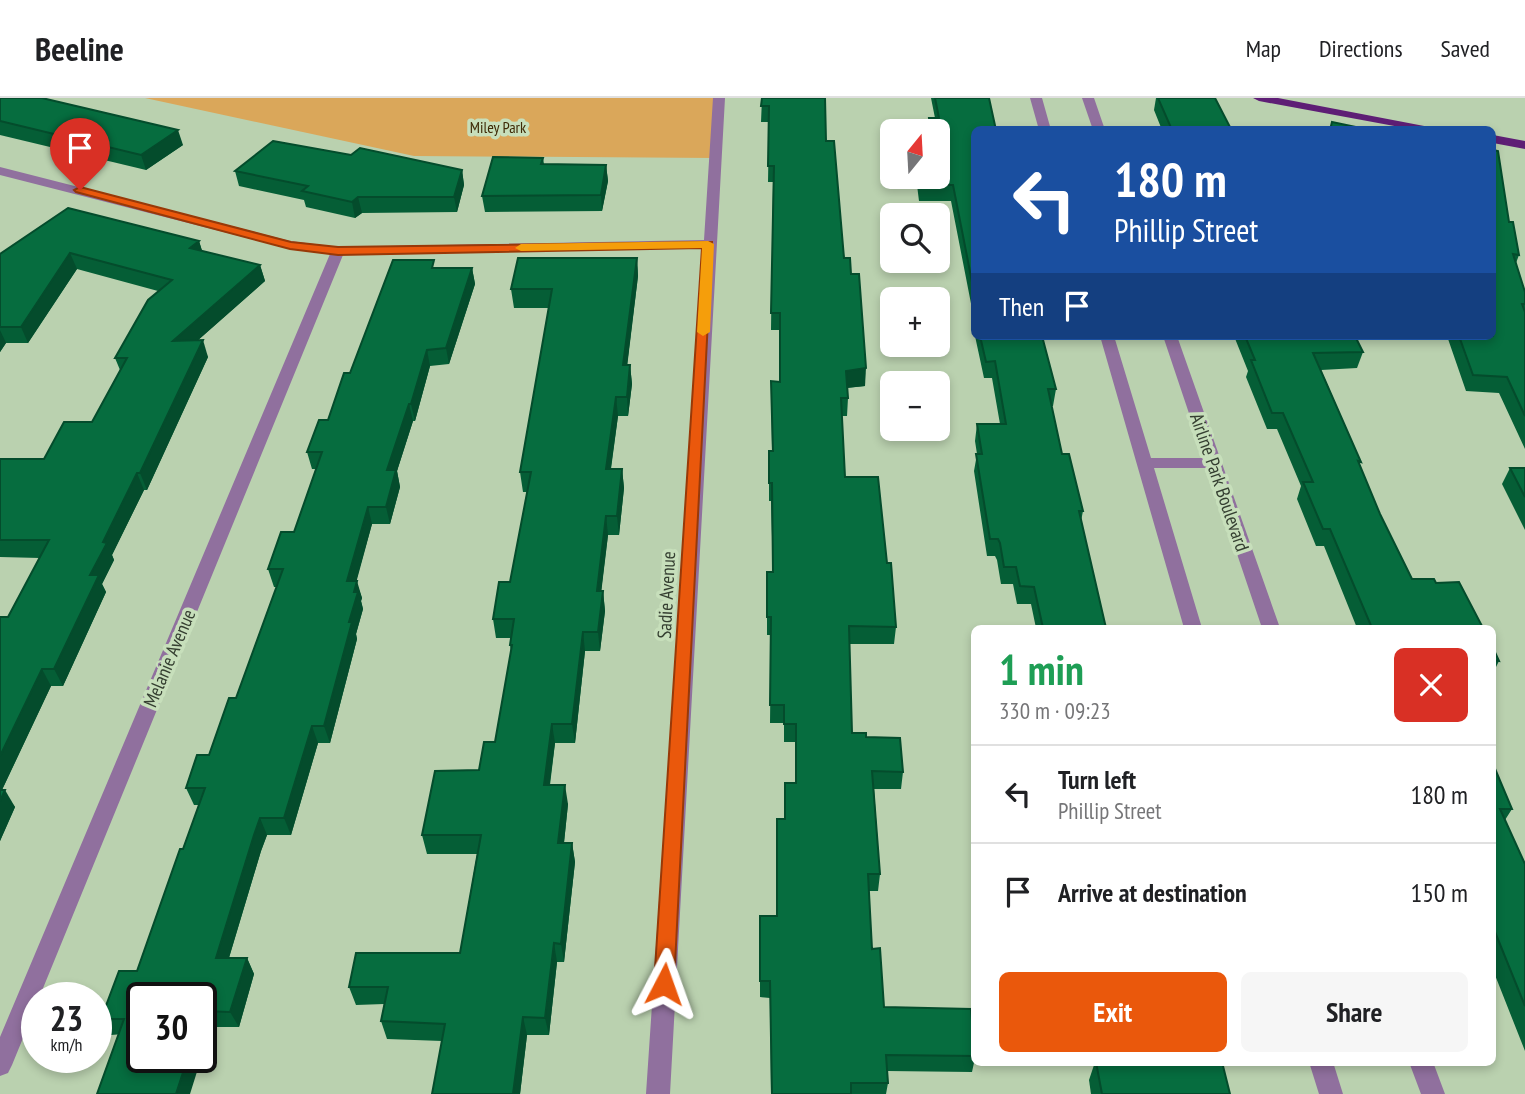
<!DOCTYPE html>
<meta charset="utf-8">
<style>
:root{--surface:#fff;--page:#f6f6f6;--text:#202124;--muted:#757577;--line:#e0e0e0;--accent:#ea580c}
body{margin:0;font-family:"PT Sans Narrow",sans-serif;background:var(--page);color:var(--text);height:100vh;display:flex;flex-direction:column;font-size:26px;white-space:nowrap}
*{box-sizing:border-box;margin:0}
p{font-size:23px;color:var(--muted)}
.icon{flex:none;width:38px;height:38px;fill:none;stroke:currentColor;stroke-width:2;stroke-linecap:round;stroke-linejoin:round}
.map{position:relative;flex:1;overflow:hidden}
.details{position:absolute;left:971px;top:527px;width:525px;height:441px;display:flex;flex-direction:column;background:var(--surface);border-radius:10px;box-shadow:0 4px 10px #0003}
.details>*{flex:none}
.hud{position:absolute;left:971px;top:28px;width:525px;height:214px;border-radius:10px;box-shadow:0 4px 10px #0003;background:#1a4fa0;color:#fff;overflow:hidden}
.needle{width:46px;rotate:18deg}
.controls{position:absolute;left:880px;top:21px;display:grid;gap:14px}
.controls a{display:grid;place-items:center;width:70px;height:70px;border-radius:10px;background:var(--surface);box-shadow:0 4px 10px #0003;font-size:35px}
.speed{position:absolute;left:21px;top:884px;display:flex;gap:14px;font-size:35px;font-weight:700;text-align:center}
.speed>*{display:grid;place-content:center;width:91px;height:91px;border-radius:50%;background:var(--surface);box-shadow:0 4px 10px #0003;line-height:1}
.speed small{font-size:18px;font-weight:400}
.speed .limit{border:4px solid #111;border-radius:10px;background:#fff;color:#111}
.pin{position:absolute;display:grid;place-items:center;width:60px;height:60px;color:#fff;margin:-72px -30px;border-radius:50% 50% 50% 0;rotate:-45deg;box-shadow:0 0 7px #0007}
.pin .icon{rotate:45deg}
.me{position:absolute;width:77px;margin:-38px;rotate:4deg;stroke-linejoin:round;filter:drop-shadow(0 0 5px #0008)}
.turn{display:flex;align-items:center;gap:24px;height:147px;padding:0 28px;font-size:32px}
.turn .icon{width:91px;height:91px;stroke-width:2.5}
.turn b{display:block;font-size:49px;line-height:60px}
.then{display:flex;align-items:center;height:66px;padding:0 28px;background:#0003;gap:14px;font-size:26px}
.round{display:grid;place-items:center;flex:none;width:74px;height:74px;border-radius:10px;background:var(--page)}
.head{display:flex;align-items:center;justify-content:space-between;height:119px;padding:0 28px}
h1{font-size:42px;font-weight:800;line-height:52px;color:#1e9e55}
.action{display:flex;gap:14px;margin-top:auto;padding:14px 28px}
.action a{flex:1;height:80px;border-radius:10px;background:var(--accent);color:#fff;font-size:28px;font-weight:800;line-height:80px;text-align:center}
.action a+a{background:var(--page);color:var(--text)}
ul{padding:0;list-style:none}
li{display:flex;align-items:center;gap:21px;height:98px;padding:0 28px;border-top:2px solid var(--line)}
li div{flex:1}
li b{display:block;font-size:26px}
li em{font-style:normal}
header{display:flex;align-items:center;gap:42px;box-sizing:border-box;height:98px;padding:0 35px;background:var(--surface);border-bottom:2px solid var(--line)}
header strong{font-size:33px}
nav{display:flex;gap:38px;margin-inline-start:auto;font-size:24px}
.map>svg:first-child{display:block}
</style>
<header>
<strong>Beeline</strong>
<nav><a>Map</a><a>Directions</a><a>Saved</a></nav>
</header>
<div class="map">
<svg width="1525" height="996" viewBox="0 0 1525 996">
<rect width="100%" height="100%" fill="#bad1af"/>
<!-- green -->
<polygon fill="#daa75a" points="145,0 719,0 715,60 414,58"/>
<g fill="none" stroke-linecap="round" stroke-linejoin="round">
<!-- minor -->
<g fill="#90709e" fill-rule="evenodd">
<polygon points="713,0 725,0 670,996 646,996 703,150 343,157 39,900 37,900 37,906 12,967 8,975 0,978 0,939 330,156 290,151 0,77 0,69 290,143 338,149 704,142"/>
<polygon points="1030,0 1042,0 1051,32 1039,32"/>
<polygon points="1082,0 1094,0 1105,32 1093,32"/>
<polygon points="1100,238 1114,238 1151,360 1204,360 1163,238 1177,238 1280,530 1262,530 1208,370 1154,370 1202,530 1184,530"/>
<polygon points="1309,964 1333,964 1343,996 1319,996"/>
<polygon points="1409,964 1433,964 1445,996 1421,996"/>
</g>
<!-- major -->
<g fill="#5e1e75" fill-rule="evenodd">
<polygon points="1253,0 1278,0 1445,32 1416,32 1259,3"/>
<polygon points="1493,37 1525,43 1525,51 1493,45"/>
</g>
</g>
<!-- wall -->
<g fill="#055e36">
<polygon points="0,0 183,47 146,72 0,37"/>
<polygon points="762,0 826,43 865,288 847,290 848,300 847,318 842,318 845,379 887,465 896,529 894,546 849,546 852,635 866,639 903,674 901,691 874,691 880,776 878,793 869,793 872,851 884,909 975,954 975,960 972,974 887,973 888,985 886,996 771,996 770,900 760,899 760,818 777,818 784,721 796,685 795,644 784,644 784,625 770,625 771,537 767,537 767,519 773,474 771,403 769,403 769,353 772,353 771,283 780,284 779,232 771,232 773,84 768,84 769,24 761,24"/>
<polygon points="931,0 989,0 975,32 975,226 951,103 919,103 916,79 938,79 938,33 928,33 929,20 935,20"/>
<polygon points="1156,0 1215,0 1231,31 1162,32 1154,12"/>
<polygon points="351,57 462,72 464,87 457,114 362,115 355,120 306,109 304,102 239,88 235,73"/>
<polygon points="543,60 544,66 606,67 608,83 602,113 485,114 482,98"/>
<polygon points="1509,124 1519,157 1516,165 1525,194 1525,351 1499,295 1466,293 1447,238 1493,238"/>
<polygon points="199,143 202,153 260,167 265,183 198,242 208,259 147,392 144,392 112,457 114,462 102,486 106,494 63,588 51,588 2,692 15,709 0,743 0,519 8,519 40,460 0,459 0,361 44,361 92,324 120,272 115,260 158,193 77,171 28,245 6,245 0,254 0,156"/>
<polygon points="637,160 638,178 627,267 630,267 632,286 628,318 618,318 611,371 622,371 624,390 619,437 608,437 601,493 603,493 605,513 600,553 585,553 575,645 555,645 550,687 568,706 564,745 572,745 575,764 564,864 557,864 549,937 527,937 520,996 432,996 442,943 387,941 381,923 384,906 356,907 349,889 460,855 477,756 427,756 422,737 479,672 495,644 511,553 510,547 511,540 496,540 493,521 510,484 527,394 523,394 520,374 549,210 514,210 511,191"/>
<polygon points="436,170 472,170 475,186 449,266 430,268 415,323 413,323 397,373 400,389 390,426 372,426 356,483 362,500 361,503 363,511 356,536 357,541 330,645 318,645 291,737 267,737 261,753 229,860 247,860 254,876 239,929 211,929 111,937 101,921 137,873 199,707 194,707 186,690 209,657 236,600 277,489 274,489 268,471 294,434 316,371 312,371 307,354 328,322 350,275"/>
<polygon points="975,238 1042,238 1056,291 1053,308 1051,308 1062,356 1083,413 1081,423 1106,530 1036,530 1031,506 1017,506 1013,486 1001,486 997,462 995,458 987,458 974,373 977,356 975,343 977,326 1000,326 992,280 984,280"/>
<polygon points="1234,238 1355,238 1363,254 1357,270 1321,272 1361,364 1359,367 1380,416 1412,481 1436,485 1483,530 1357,530 1324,448 1316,448 1297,401 1301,388 1277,331 1267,331 1246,279 1248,273"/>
<polygon points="1510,370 1525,370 1525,432 1502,386"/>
<polygon points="1493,550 1499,563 1493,575"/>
<polygon points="973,565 975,565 975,616 971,582"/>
<polygon points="1493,666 1512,711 1505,722 1525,766 1525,953 1493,872"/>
<polygon points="1095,964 1222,964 1230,996 1091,996 1089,982"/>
</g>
<!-- shaded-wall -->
<g fill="#044c2c">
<polygon points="178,32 183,47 146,72 141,57"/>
<polygon points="606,67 608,83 602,113 601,97"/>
<polygon points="462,72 464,87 457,114 454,99"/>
<polygon points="358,99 362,115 355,120 352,104"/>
<polygon points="199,143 204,159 190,150"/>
<polygon points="70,155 77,171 28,245 21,229"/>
<polygon points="637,160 638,178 625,286 623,267"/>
<polygon points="260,167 265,183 179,259 173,243"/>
<polygon points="472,170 475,186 449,266 446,250"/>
<polygon points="0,232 6,245 0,254"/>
<polygon points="203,242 208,259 147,392 140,375"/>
<polygon points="427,252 430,268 415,323 411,306"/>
<polygon points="630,267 632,286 628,318 627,299"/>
<polygon points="866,270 865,288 845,290 846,273"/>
<polygon points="616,299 618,318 608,390 606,371"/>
<polygon points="409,306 413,323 397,373 400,389 390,426 386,409 387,372"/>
<polygon points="622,371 624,390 619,437 617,418"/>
<polygon points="137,375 144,392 112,457 114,462 102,486 106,494 63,588 54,571 103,444"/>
<polygon points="368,409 372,426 352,500 347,483"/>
<polygon points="606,418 608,437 599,513 597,493"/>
<polygon points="357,483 362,500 361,503 363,511 356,536 357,541 330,645 324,628 349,524 354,494"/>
<polygon points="603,493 605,513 600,553 598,534"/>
<polygon points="583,534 585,553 575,645 572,626"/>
<polygon points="42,571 51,588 0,696 0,658"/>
<polygon points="552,626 555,645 547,706 544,687"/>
<polygon points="312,628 318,645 291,737 284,720"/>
<polygon points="565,687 568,706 562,763 558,745"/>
<polygon points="5,692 15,709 0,743 0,703"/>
<polygon points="260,720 267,737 261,753 224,876 216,860 254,737"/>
<polygon points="572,745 575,764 564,864 561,846"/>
<polygon points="554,845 557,864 549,937 545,920"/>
<polygon points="247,860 254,876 239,929 230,914"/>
<polygon points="202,913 211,929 190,996 176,996 188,959 201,959 201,917"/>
<polygon points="523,919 527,937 520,996 513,996"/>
</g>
<!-- building -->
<g fill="#066d3f" stroke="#044c2c" stroke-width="2">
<polygon points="0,0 42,0 178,32 141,57 0,23"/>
<polygon points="762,0 825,0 826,43 834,43 844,160 850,160 851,176 859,176 866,270 846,273 848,300 841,300 845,379 878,379 887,465 891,465 896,529 849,528 852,635 866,635 866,639 900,640 903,674 872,673 880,776 868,776 872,851 880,850 884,909 971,911 975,958 886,957 888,985 851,985 851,996 772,996 770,883 760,883 760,818 777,818 777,721 785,721 785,685 796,685 796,626 784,626 784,607 770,607 771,519 767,519 767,474 773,474 772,385 769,385 769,353 773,353 771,283 780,284 780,215 771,215 774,68 768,68 769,8 761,8"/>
<polygon points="935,0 989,0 996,32 975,32 975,199 953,87 920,87 919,79 938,79 938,33 931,33 929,20 939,20"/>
<polygon points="1158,0 1215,0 1231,31 1172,32"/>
<polygon points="1332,24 1370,32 1330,32"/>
<polygon points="273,43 351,57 360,50 462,72 454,99 358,99 352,104 302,93 308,88 235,73"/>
<polygon points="1493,52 1498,53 1509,124 1513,124 1519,157 1513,156 1525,194 1525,206 1522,206 1525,214 1525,318 1507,279 1473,277 1459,238 1493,238"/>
<polygon points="493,59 543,60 541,66 606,67 601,97 482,98"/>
<polygon points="68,110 199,143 190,150 260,167 173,243 203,242 140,375 137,375 103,444 107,445 90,477 99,477 54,571 42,571 0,658 0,519 8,519 49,442 0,442 0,361 44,361 64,324 92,324 127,260 115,260 148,202 172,182 70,155 21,229 0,229 0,156"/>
<polygon points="518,160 637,160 623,267 630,267 627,299 616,299 606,371 622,371 617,418 606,418 597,493 603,493 598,534 583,534 572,626 552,626 544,687 565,687 558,745 572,745 561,846 554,845 545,920 523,919 513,996 432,996 445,926 381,923 388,889 349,889 356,855 460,855 481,737 422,737 435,673 479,672 484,644 495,644 512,547 510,547 514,521 493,521 499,484 510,484 531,374 520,374 552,191 511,191"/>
<polygon points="393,162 434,162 432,170 472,170 446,250 427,252 411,306 409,306 387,372 396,372 386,409 368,409 347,483 357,483 354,494 358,494 349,524 352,524 324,628 312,628 284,720 260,720 254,737 216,860 247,860 230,914 202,913 201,917 201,900 142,900 142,959 188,959 176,996 97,996 124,921 101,921 119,873 137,873 180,751 183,751 205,690 186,690 197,657 209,657 229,600 236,600 283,471 268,471 281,434 294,434 322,354 307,354 319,322 328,322 344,275 350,275"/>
<polygon points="980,238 1042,238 1056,291 1048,291 1062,356 1069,356 1083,413 1079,413 1106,530 1043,530 1034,489 1020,488 1016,469 1004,469 1000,445 998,441 990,441 976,356 982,356 977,326 1006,326 995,263 986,264"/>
<polygon points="1245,238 1355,238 1363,254 1313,255 1361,364 1358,363 1380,416 1412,481 1434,481 1436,485 1459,484 1483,530 1372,530 1330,431 1323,431 1303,384 1313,384 1283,315 1272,315 1251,262 1255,262"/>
<polygon points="1510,370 1525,370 1525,399"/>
<polygon points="1493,550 1499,563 1493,562"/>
<polygon points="1493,666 1512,711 1500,711 1525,766 1525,908 1493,829"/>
<polygon points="0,692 5,692 0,703"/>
<polygon points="1096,964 1222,964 1230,996 1102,996"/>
</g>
<!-- route -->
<polygon fill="#ea580c" stroke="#983908" stroke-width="2" points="80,89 291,144 338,149 712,144 674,886 671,893 664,895 657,893 654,886 702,150 338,157 290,151 76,94 74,92"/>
<!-- slow -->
<polygon fill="#f59e0b" points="708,143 714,146 710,234 703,238 697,234 702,150 521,153 515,150 521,146"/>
<g text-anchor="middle" stroke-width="7" stroke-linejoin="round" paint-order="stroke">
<!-- far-park labels -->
<g font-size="16" fill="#3f2a07" stroke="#c7dfbb">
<text x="498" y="35">Miley Park</text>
</g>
<!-- street labels -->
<g font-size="19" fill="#353f31" stroke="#c7dfbb">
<text transform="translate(1220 384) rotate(71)" y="7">Airline Park Boulevard</text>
<text transform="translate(666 497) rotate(-87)" y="7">Sadie Avenue</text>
<text transform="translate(169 560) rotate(-67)" y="7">Melanie Avenue</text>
</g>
</g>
</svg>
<div class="controls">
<a><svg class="needle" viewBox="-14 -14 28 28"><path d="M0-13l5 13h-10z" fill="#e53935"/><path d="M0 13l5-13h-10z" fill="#757577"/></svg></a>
<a><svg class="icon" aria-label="search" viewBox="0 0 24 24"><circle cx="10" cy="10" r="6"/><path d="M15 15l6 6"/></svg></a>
<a>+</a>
<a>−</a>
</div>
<div class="speed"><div>23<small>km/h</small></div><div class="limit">30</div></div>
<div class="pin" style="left:80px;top:92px;background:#d93025"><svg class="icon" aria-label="arrive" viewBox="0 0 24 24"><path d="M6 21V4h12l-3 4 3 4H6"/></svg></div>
<svg class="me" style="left:664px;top:886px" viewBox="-20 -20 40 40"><path d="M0-17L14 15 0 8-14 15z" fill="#ea580c" stroke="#fff" stroke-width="4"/></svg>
<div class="hud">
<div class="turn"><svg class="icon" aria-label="left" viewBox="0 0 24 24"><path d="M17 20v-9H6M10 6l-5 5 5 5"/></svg><div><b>180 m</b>Phillip Street</div></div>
<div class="then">Then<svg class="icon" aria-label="arrive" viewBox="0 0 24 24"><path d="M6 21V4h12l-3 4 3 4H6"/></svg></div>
</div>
<section class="details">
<div class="head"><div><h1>1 min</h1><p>330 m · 09:23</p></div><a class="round" style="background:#d93025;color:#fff"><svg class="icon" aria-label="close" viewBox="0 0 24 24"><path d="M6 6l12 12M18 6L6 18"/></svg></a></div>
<ul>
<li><svg class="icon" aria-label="left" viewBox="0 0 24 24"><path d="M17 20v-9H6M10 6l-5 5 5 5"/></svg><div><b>Turn left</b><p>Phillip Street</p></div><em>180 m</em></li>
<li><svg class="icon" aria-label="arrive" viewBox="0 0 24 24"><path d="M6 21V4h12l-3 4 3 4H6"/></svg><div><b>Arrive at destination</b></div><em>150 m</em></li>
</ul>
<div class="action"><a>Exit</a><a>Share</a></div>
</section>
</div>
